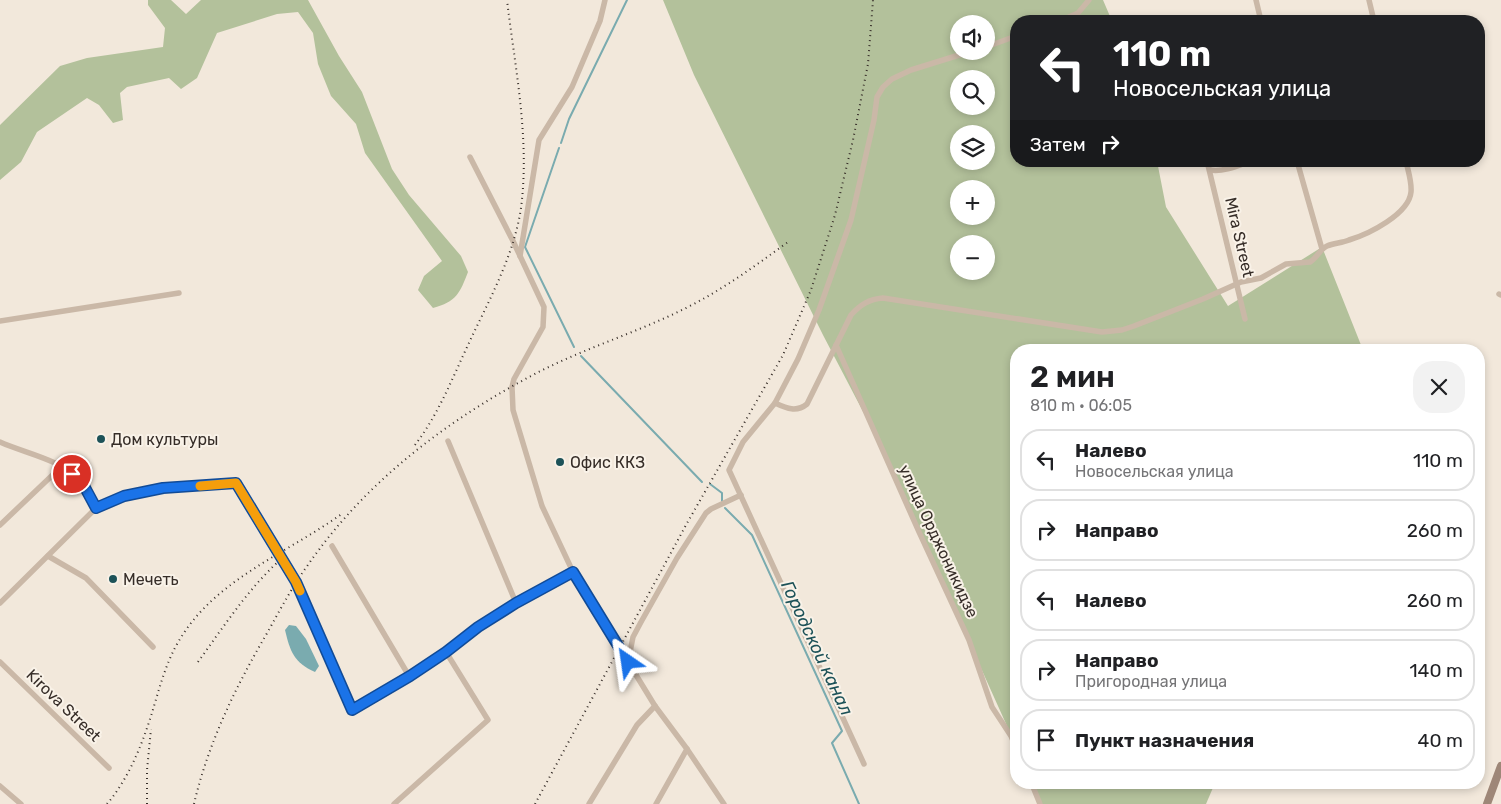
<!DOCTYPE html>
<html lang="ru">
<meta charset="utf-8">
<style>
:root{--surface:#fff;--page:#f2f2f2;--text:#202124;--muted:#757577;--line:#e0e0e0}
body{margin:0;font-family:Rubik,sans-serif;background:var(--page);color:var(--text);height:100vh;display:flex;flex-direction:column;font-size:19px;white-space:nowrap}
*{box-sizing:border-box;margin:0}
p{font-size:16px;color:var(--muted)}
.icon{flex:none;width:28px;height:28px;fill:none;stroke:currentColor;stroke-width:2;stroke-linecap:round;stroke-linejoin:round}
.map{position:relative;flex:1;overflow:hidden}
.sheet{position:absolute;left:1010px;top:344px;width:475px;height:445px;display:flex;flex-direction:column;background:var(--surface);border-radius:20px;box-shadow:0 2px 8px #0003}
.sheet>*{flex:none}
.top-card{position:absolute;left:1010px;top:15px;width:475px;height:152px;border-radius:20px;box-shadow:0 2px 8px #0003;background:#202124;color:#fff;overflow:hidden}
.controls{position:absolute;left:950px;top:15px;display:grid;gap:10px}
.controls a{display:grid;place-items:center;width:45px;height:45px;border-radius:50%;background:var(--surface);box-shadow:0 2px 8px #0003;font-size:25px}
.pin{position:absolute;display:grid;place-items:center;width:42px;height:42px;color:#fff;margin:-21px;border:2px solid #fff;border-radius:50%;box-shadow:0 1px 5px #0007}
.me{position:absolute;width:55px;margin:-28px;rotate:328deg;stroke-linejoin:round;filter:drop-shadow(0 0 4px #0008)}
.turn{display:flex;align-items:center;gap:18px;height:105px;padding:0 20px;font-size:22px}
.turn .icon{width:65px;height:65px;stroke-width:2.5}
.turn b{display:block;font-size:35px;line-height:42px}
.then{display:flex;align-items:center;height:48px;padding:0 20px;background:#0003;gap:10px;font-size:19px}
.round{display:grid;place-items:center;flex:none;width:52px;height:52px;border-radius:20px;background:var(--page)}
.head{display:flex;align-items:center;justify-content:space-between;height:85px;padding:0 20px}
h1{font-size:30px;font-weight:600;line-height:38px}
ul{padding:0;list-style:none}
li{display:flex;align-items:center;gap:15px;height:62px;margin:0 10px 8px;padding:0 10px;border:2px solid var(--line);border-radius:20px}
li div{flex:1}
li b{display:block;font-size:19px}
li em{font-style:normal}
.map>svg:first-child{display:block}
</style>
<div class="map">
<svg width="1501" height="804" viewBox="0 0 1501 804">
<rect width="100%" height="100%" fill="#f2e8db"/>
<!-- green -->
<g fill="#b3c19b" fill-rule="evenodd">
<path d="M148 0H171L186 14 201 0H308L339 56 362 92 392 169 409 195 461 256 468 272C460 293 456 302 433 308L418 290 424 276 442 261 365 153 356 124 331 96 318 64 313 33 298 12 277 14 217 33 197 78 181 89 169 78 127 87 120 93 123 120 113 123 99 105 87 98 37 132 21 162 0 180V125L60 66 87 58 163 47 165 28 148 5Z"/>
<path d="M663 0H1103L1112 21H1016V161H1157L1166 207 1228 306 1322 247 1363 350H1016V746L881 446 823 335 694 75ZM959 24H986V51H959ZM959 79H986V106H959ZM959 134H986V161H959ZM959 189H986V216H959ZM959 244H986V271H959Z"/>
<polygon points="1033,783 1215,783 1206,804 1042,804"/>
</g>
<!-- water -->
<path fill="#7aabaf" d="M289 625 296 626 306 639 319 666 315 672C294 663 290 651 285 630Z"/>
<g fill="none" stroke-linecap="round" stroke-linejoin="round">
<!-- stream -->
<g stroke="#7aabaf" stroke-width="2">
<polyline points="561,143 569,119 627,0"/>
<polyline points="559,148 525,247 574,347"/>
<polyline points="581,356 702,482"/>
<polyline points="710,484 722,493 722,501"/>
<polyline points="725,508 752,535 842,731 832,743 859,804"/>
</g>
<!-- street -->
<g stroke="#cab8a7" stroke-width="5.5">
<polyline points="1256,0 1261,21"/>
<polyline points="1369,0 1374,21"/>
<polyline points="1060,21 1078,13 1089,0"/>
<polyline points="986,47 1016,36"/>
<polyline points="470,157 513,241 544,307 543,327 514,379 512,387 513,410 542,506 573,572 655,706 687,749 724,804"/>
<polyline points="1207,161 1245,319"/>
<polyline points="1297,161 1322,249"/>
<path d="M1210 170C1224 172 1237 166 1251 161"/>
<polyline points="520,256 539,140 572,87 600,21 605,0"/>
<polyline points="1499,294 1501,295"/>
<polyline points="0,321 179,293"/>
<polyline points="836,345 919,532 969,640 992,707 1011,736 1016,748"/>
<path d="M775 403C786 408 796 413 807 404L851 315C860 305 869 299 883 298L1102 332 1122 330 1134 326 1203 299 1241 282 1261 278 1286 264 1310 262C1317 258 1320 249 1327 246 1334 243 1342 243 1349 240 1369 234 1409 214 1411 192 1412 182 1408 171 1406 161"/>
<polyline points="448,441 516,603"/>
<path d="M0 442C27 454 60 459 81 481 87 487 91 499 96 508"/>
<polyline points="0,525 62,466"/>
<polyline points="332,546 409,676"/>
<polyline points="48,556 86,578 153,647"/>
<polyline points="0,603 96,508 124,496 163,488 236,483 296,582 352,710 409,676 446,652 478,627 516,603 573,572"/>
<polyline points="0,662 109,768"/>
<polyline points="628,662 633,637 641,622 677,558 706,513 711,509 741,495"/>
<polyline points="864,764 729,470 743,442 775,403 798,359 819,310 851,220 874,120 877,97 883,87 892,79 911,70 972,51"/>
<polyline points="1031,782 1040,804"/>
<polyline points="0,786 21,804"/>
<polyline points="394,804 488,720 446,652"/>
<polyline points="589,804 637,725 655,706"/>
<polyline points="656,804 687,749"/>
</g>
<!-- secondary -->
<polyline stroke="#9e8778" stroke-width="8" points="1487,804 1501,766"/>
<!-- rail -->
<g stroke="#362d28" stroke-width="2" stroke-dasharray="1 4" stroke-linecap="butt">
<path d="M415 445C438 415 452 379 468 345 488 302 514 256 521 208 530 139 515 68 507 0"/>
<path d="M198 662C224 626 248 589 281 559"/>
<path d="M107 804C130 777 144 740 154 706 161 683 167 660 180 639 217 578 288 553 343 513"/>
<polyline points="147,804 147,770 151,729"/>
<path d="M194 804C208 744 235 688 266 635 280 610 293 585 310 562 366 482 446 421 531 376 581 349 637 333 688 307 725 288 755 266 788 242"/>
<polyline points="535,804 686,525 783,355 811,290 835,215 853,140 868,64 873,0"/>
</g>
</g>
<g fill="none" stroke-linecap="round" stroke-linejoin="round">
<!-- route casing -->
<g stroke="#114b97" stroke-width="12">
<polyline id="route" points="72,474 82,482 96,508 124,496 163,488 236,483 296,582 352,710 410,676 446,652 478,627 516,603 573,572 628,662"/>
</g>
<!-- route -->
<use href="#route" stroke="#1a73e8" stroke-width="9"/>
<!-- slow -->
<polyline stroke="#f59e0b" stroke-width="9" points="200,486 236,483 296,582 300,591"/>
</g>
<!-- markers -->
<g fill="#1d5258" stroke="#f9f2e8" stroke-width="2">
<circle cx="101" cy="439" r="5"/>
<circle cx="560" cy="462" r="5"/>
<circle cx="113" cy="579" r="5"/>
</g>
<g text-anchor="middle" stroke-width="4" stroke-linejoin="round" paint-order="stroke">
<!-- street labels -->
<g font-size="16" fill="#362d28" stroke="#f9f2e8">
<text transform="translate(1240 237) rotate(77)" y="6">Mira Street</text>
<text transform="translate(939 541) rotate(65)" y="6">улица Орджоникидзе</text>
<text transform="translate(64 705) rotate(44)" y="6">Kirova Street</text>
</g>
<!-- poi labels -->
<g font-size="16" fill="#362d28" stroke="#f9f2e8" text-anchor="start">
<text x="111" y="445">Дом культуры</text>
<text x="570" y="468">Офис ККЗ</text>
<text x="123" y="585">Мечеть</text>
</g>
<!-- water labels -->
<g font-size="18" font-style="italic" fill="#1d5258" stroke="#f9f2e8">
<text transform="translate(817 648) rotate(65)" y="6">Городской канал</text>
</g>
</g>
</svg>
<div class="controls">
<a><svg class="icon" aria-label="sound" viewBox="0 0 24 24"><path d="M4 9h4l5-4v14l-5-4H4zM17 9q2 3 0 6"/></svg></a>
<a><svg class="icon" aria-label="search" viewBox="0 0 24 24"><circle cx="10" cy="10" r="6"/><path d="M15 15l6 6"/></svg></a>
<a><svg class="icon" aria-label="layers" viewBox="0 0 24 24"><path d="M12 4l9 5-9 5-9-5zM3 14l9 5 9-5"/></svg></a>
<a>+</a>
<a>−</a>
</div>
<div class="pin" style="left:72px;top:474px;background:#d93025"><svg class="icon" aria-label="arrive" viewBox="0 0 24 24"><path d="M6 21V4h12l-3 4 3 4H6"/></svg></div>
<svg class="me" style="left:628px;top:662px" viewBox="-20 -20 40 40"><path d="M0-17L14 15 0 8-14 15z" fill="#1a73e8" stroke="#fff" stroke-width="4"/></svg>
<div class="top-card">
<div class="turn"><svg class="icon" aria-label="left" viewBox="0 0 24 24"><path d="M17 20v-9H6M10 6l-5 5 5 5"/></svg><div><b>110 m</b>Новосельская улица</div></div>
<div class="then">Затем<svg class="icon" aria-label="right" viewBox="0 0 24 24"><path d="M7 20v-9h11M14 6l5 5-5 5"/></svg></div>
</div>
<section class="sheet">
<div class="head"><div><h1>2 мин</h1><p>810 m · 06:05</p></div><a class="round"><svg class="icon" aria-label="close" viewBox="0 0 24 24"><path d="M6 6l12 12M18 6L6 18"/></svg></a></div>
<ul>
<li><svg class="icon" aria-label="left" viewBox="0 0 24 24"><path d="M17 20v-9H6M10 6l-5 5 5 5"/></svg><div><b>Налево</b><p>Новосельская улица</p></div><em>110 m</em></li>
<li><svg class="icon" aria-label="right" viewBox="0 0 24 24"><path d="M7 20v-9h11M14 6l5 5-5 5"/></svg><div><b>Направо</b></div><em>260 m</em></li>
<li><svg class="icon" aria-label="left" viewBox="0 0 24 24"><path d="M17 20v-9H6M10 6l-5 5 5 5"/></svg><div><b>Налево</b></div><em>260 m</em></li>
<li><svg class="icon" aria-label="right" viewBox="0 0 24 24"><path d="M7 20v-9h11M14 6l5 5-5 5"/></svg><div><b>Направо</b><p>Пригородная улица</p></div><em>140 m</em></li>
<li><svg class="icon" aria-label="arrive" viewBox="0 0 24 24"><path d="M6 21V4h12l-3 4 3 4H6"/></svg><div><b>Пункт назначения</b></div><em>40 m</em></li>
</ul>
</section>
</div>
